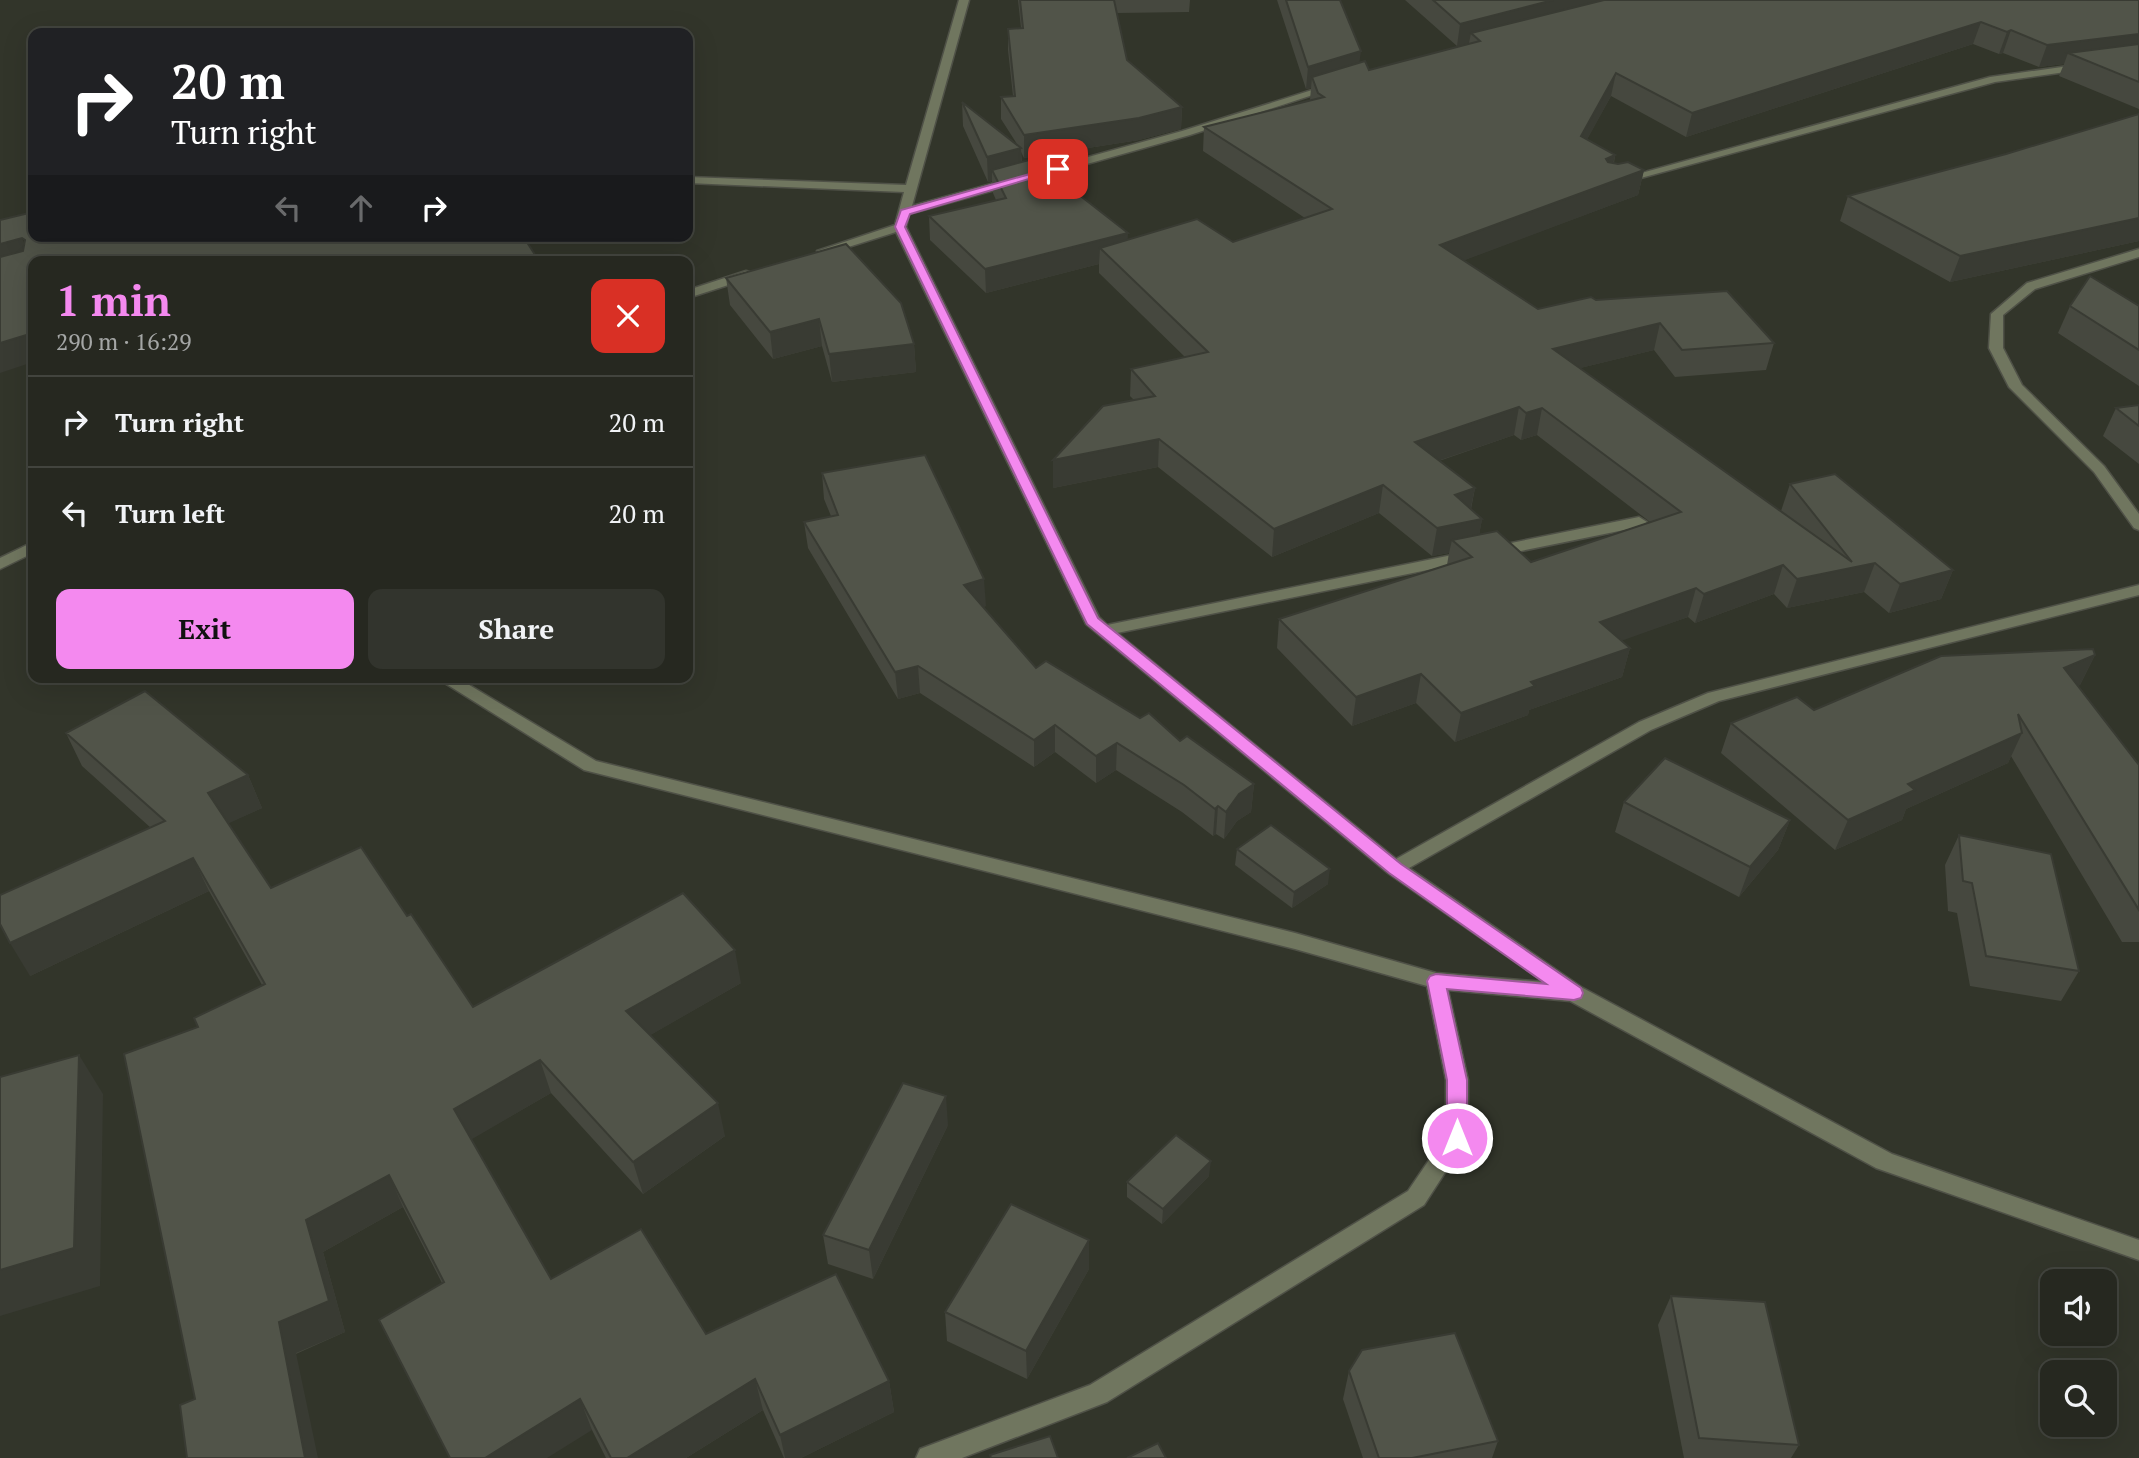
<!DOCTYPE html>
<meta charset="utf-8">
<style>
:root{--surface:#262820;--page:#32342d;--text:#f1f3f6;--muted:#a4a6a5;--line:#42443e;--accent:#f489ef}
body{margin:0;font-family:"PT Serif",serif;background:var(--page);color:var(--text);height:100vh;display:flex;flex-direction:column;font-size:26px;white-space:nowrap}
*{box-sizing:border-box;margin:0}
p{font-size:23px;color:var(--muted)}
.icon{flex:none;width:38px;height:38px;fill:none;stroke:currentColor;stroke-width:2;stroke-linecap:round;stroke-linejoin:round}
.map{position:relative;flex:1;overflow:hidden}
.drawer{position:absolute;left:28px;top:256px;width:665px;height:427px;display:flex;flex-direction:column;background:var(--surface);border-radius:14px;box-shadow:0 7px 28px #0002,0 0 0 2px var(--line)}
.drawer>*{flex:none}
.hud{position:absolute;left:28px;top:28px;width:665px;height:214px;border-radius:14px;box-shadow:0 7px 28px #0002,0 0 0 2px var(--line);background:#202124;color:#fff;overflow:hidden}
.buttons{position:absolute;left:2040px;top:1269px;display:grid;gap:14px}
.buttons a{display:grid;place-items:center;width:77px;height:77px;border-radius:14px;background:var(--surface);box-shadow:0 7px 28px #0002,0 0 0 2px var(--line);font-size:35px}
.pin{position:absolute;display:grid;place-items:center;width:60px;height:60px;color:#fff;margin:-30px;border-radius:14px;box-shadow:0 4px 10px #0006}
.me{position:absolute;width:77px;margin:-38px;rotate:0deg;stroke-linejoin:round;filter:drop-shadow(0 0 5px #0008)}
.turn{display:flex;align-items:center;gap:24px;height:147px;padding:0 28px;font-size:32px}
.turn .icon{width:91px;height:91px;stroke-width:2.5}
.turn b{display:block;font-size:49px;line-height:60px}
.lanes{display:flex;align-items:center;height:66px;padding:0 28px;background:#0003;justify-content:center;gap:35px;direction:ltr}
.lanes .off{opacity:.35}
.round{display:grid;place-items:center;flex:none;width:74px;height:74px;border-radius:14px;background:var(--page)}
.headline{display:flex;align-items:center;justify-content:space-between;height:119px;padding:0 28px}
h1{font-size:42px;font-weight:800;line-height:52px;color:var(--accent)}
.cta{display:flex;gap:14px;margin-top:auto;padding:14px 28px}
.cta a{flex:1;height:80px;border-radius:14px;background:var(--accent);color:#111;font-size:28px;font-weight:800;line-height:80px;text-align:center}
.cta a+a{background:var(--page);color:var(--text)}
ul{padding:0;list-style:none}
li{display:flex;align-items:center;gap:21px;height:91px;padding:0 28px;border-top:2px solid var(--line)}
li div{flex:1}
li b{display:block;font-size:26px}
li em{font-style:normal}
.map>svg:first-child{display:block}
</style>
<div class="map">
<svg width="2139" height="1458" viewBox="0 0 2139 1458">
<rect width="100%" height="100%" fill="#32352a"/>
<g fill="none" stroke-linecap="round" stroke-linejoin="round">
<!-- minor casing -->
<g stroke="#4f5147" stroke-width="3">
<g id="minor">
<polygon points="959,0 969,0 912,206 1182,131 1328,85 1337,87 1190,135 909,214 906,227 1099,617 1107,625 1639,517 1647,522 1639,527 1117,633 1396,859 1639,722 1708,693 2139,585 2139,595 1719,701 1651,730 1409,868 1581,987 1892,1154 2139,1240 2139,1260 1876,1168 1570,1001 1448,990 1468,1080 1468,1137 1424,1205 1107,1402 962,1458 916,1458 920,1449 1090,1385 1408,1191 1446,1135 1446,1080 1427,986 1295,949 584,770 435,677 456,677 596,761 1295,933 1436,973 1544,982 1388,873 1086,624 896,232 823,255 817,251 895,225 904,192 688,183 688,177 906,185"/>
<polygon points="2083,64 2087,65 2087,69 1995,82 1626,182 1616,180 1990,77"/>
<polygon points="2139,249 2139,257 2035,289 2003,315 2003,348 2022,385 2104,466 2139,514 2139,530 2134,528 2094,472 2009,387 1989,348 1991,314 2027,283"/>
<polygon points="746,271 750,272 750,278 688,298 688,290"/>
<polygon points="33,542 33,553 0,569 0,558"/>
</g>
</g>
<!-- minor -->
<use href="#minor" fill="#70765f" fill-rule="evenodd"/>
</g>
<!-- wall -->
<g fill="#46483f" fill-rule="evenodd">
<path d="M1018 0H1190L1189 12 1117 13 1127 60 1182 107 1181 129 1139 140 1024 158 1021 152 1022 162 1128 240 1233 242 1305 218 1203 151 1204 127 1310 100 1311 88 1306 89 1277 0H1340L1359 62 1369 70 1469 44V43L1457 46 1405 0H2139V109L2059 76 2064 64 2039 67 2003 53 1999 54 1973 44 1686 137 1611 96 1587 139 1615 155 1614 163 1644 170 1638 195 1464 260 1538 309 1596 300 1774 343 1766 370 1675 377 1654 350 1580 368 1781 511 1790 484 1953 570 1941 599 1889 613 1864 592 1787 608 1774 594 1695 623 1688 617 1621 640 1630 648 1622 677 1529 710 1528 715 1455 742 1416 703 1352 726 1277 648 1279 619 1447 565 1449 553 1432 556 1379 513 1272 557 1158 467 1053 488 1134 400 1130 396 1131 369 1185 357 1099 273V264L986 293 930 240 929 216 996 200 993 193 992 181 988 182 963 126 962 102 1017 144 1001 119V97L1013 96 1008 50V29L1021 28ZM1514 435 1521 440 1537 435 1650 522 1531 562 1479 535 1482 519 1471 509 1475 488 1439 461Z"/>
<polygon points="2139,114 2139,241 1950,282 1840,221 1848,196 2006,154"/>
<polygon points="726,278 914,344 916,372 832,382 822,346 773,359 730,305"/>
<polygon points="2070,306 2139,306 2139,386 2058,333"/>
<polygon points="2139,405 2139,464 2103,436 2116,408"/>
<polygon points="822,473 986,606 982,607 1036,668 1180,741 1254,784 1251,812 1237,821 1224,839 1216,834 1213,836 1182,812 1116,770 1096,783 1055,752 1034,767 920,693 898,699 808,548 804,522 831,516 824,499"/>
<polygon points="2095,655 2080,685 2078,686 2139,765 2139,942 2122,942 2011,756 2008,763 1906,809 1902,820 1835,850 1721,753 1731,723 1814,710"/>
<polygon points="66,733 248,775 262,808 228,823 271,888 407,916 473,1007 741,983 650,1035 725,1136 643,1194 551,1093 471,1139 551,1279 706,1334 889,1381 894,1412 801,1458 784,1458 763,1410 686,1458 606,1458 592,1430 442,1283 403,1207 323,1252 345,1332 195,1399 198,1027 262,985 209,891 30,976 151,828 82,766"/>
<polygon points="1624,802 1790,820 1778,850 1739,897 1615,832"/>
<polygon points="1959,835 2079,971 2061,1001 1970,986 1957,913 1948,911 1945,865"/>
<polygon points="1237,849 1328,884 1292,908 1235,865"/>
<polygon points="948,1125 873,1279 828,1264 823,1235"/>
<polygon points="1209,1176 1162,1224 1127,1197 1127,1182"/>
<polygon points="1089,1269 1027,1379 947,1341 945,1312"/>
<polygon points="1671,1296 1799,1445 1791,1458 1684,1458 1658,1325"/>
<polygon points="1349,1371 1498,1441 1492,1458 1363,1458 1343,1399"/>
</g>
<!-- shaded-wall -->
<g fill="#393b33">
<polygon points="1553,0 1643,0 1471,33 1469,43 1457,46 1460,24"/>
<polygon points="1981,22 1973,44 1686,137 1692,113"/>
<polygon points="2011,30 2003,53 1999,54 2007,32"/>
<polygon points="2139,34 2139,55 2068,53 2064,64 2039,67 2047,45"/>
<polygon points="1361,51 1358,73 1312,77 1311,88 1306,89 1308,67"/>
<polygon points="1616,73 1611,96 1576,160 1581,136"/>
<polygon points="1182,107 1181,129 1139,140 1024,158 1024,135"/>
<polygon points="1021,148 1022,173 992,170 992,181 988,182 987,157"/>
<polygon points="1615,155 1610,179 1606,159"/>
<polygon points="1644,170 1638,195 1436,271 1440,245"/>
<polygon points="2139,218 2139,241 1950,282 1960,256"/>
<polygon points="1128,233 1127,257 1100,248 1099,264 986,293 985,269"/>
<polygon points="46,236 131,236 56,261 45,238"/>
<polygon points="22,238 32,262 0,272 0,244"/>
<polygon points="819,319 822,346 773,359 770,332"/>
<polygon points="1660,323 1654,350 1548,376 1553,349"/>
<polygon points="33,333 33,362 0,373 0,343"/>
<polygon points="914,344 916,372 832,382 829,354"/>
<polygon points="1519,407 1514,435 1411,470 1415,442"/>
<polygon points="1542,408 1537,435 1521,440 1526,413"/>
<polygon points="1159,439 1158,467 1053,488 1053,460"/>
<polygon points="1383,485 1379,513 1272,557 1274,529"/>
<polygon points="1475,488 1469,516 1455,495"/>
<polygon points="1482,519 1477,547 1452,540 1449,553 1432,556 1437,528"/>
<polygon points="1875,563 1864,592 1787,608 1797,579"/>
<polygon points="1783,565 1774,594 1695,623 1704,594"/>
<polygon points="1953,570 1941,599 1889,613 1900,584"/>
<polygon points="984,579 986,606 965,612 964,585"/>
<polygon points="1696,588 1688,617 1593,651 1600,622"/>
<polygon points="1630,648 1622,677 1529,710 1528,715 1455,742 1461,713 1531,682"/>
<polygon points="2095,655 2080,685 2049,697 2064,668"/>
<polygon points="918,666 920,693 898,699 895,672"/>
<polygon points="1421,674 1416,703 1352,726 1356,697"/>
<polygon points="1055,725 1055,752 1034,767 1034,740"/>
<polygon points="2022,733 2008,763 1906,809 1902,820 1835,850 1848,820 1908,784"/>
<polygon points="1117,743 1116,770 1096,783 1096,756"/>
<polygon points="248,775 262,808 223,826 208,793"/>
<polygon points="1254,784 1251,812 1237,821 1224,839 1226,812 1239,794"/>
<polygon points="1218,806 1216,834 1213,836 1215,809"/>
<polygon points="1790,820 1778,850 1739,897 1750,867"/>
<polygon points="193,858 209,891 30,976 10,943"/>
<polygon points="1330,869 1328,884 1292,908 1294,892"/>
<polygon points="735,950 741,983 635,1044 626,1011"/>
<polygon points="79,1055 103,1094 100,1286 0,1316 0,1270"/>
<polygon points="540,1060 551,1093 467,1142 454,1109"/>
<polygon points="946,1096 948,1125 873,1279 869,1250"/>
<polygon points="718,1103 725,1136 643,1194 633,1162"/>
<polygon points="1211,1161 1209,1176 1162,1224 1163,1209"/>
<polygon points="389,1175 403,1207 323,1252 345,1332 296,1353 318,1458 305,1458 279,1322 306,1220"/>
<polygon points="1089,1240 1089,1269 1027,1379 1026,1351"/>
<polygon points="755,1379 763,1410 686,1458 627,1458"/>
<polygon points="889,1381 894,1412 801,1458 785,1458 780,1435"/>
<polygon points="580,1399 592,1430 547,1458 485,1458"/>
</g>
<!-- building -->
<g fill="#515449" stroke="#393b33" stroke-width="2">
<polygon points="1020,0 1114,0 1127,60 1182,107 1139,118 1024,135 1001,97 1015,96 1008,29 1023,28"/>
<polygon points="1286,0 1340,0 1361,51 1308,67"/>
<polygon points="1433,0 1553,0 1460,24"/>
<polygon points="1604,0 2139,0 2139,34 2047,45 2011,30 2007,32 1981,22 1692,113 1616,73 1581,136 1615,155 1606,159 1608,162 1618,164 1628,162 1644,170 1440,245 1538,309 1591,297 1596,300 1727,291 1774,343 1682,350 1660,323 1553,349 1852,562 1790,484 1835,474 1953,570 1900,584 1875,563 1797,579 1783,565 1704,594 1696,588 1600,622 1630,648 1531,682 1535,686 1461,713 1421,674 1356,697 1279,619 1472,557 1452,540 1497,531 1531,562 1681,512 1542,408 1526,413 1519,407 1415,442 1475,488 1455,495 1482,519 1437,528 1383,485 1274,529 1159,439 1053,460 1103,406 1155,396 1131,369 1208,352 1100,248 1197,219 1233,242 1332,209 1204,127 1324,97 1318,93 1312,77 1365,61 1369,70 1480,41 1471,33"/>
<polygon points="2139,44 2139,82 2068,53"/>
<polygon points="962,102 1021,148 987,157"/>
<polygon points="2139,114 2139,218 1960,256 1848,196 2006,154"/>
<polygon points="1033,159 1128,233 985,269 929,216 1006,198 992,170"/>
<polygon points="33,212 33,236 46,236 45,238 69,239 78,236 523,236 539,261 33,261 33,333 0,343 0,257 23,251 25,240 22,238 0,244 0,220"/>
<polygon points="846,244 901,303 914,344 829,354 819,319 770,332 726,278"/>
<polygon points="2090,276 2139,306 2139,350 2070,306"/>
<polygon points="2139,405 2139,426 2116,408"/>
<polygon points="925,455 984,579 964,585 1036,668 1046,661 1140,718 1149,713 1180,741 1187,736 1254,784 1239,794 1226,812 1218,806 1215,809 1184,785 1117,743 1096,756 1055,725 1034,740 918,666 895,672 804,522 838,515 822,473"/>
<polygon points="2093,649 2095,655 2064,668 2139,765 2139,910 2018,714 2022,733 1908,784 1915,790 1848,820 1731,723 1797,697 1814,710 1941,656"/>
<polygon points="145,691 248,775 208,793 271,888 361,847 407,916 411,914 473,1007 683,893 735,950 626,1011 718,1103 633,1162 540,1060 454,1109 551,1279 641,1229 706,1334 836,1274 889,1381 780,1435 755,1379 627,1458 611,1458 580,1399 485,1458 450,1458 379,1320 444,1282 389,1175 306,1220 329,1301 279,1322 305,1458 187,1458 180,1405 195,1399 124,1054 198,1027 194,1018 265,984 193,858 10,943 0,924 0,895 165,821 66,733"/>
<polygon points="1665,758 1790,820 1750,867 1624,802"/>
<polygon points="1271,825 1330,869 1294,892 1237,849"/>
<polygon points="1959,835 2051,854 2079,971 1986,956 1972,883 1963,881"/>
<polygon points="79,1055 74,1248 0,1270 0,1077"/>
<polygon points="903,1083 946,1096 869,1250 823,1235"/>
<polygon points="1176,1135 1211,1161 1163,1209 1127,1182"/>
<polygon points="1011,1204 1089,1240 1026,1351 945,1312"/>
<polygon points="1671,1296 1765,1302 1799,1445 1699,1438"/>
<polygon points="1455,1333 1498,1441 1412,1458 1379,1458 1349,1371 1362,1350"/>
<polygon points="1050,1436 1058,1458 991,1458 990,1455"/>
<polygon points="1158,1443 1166,1458 1127,1458"/>
</g>
<!-- route -->
<polygon fill="#f489ef" stroke="#9f599b" stroke-width="2" points="1055,167 1063,169 910,214 905,227 1098,618 1401,864 1581,988 1583,993 1581,998 1574,1000 1447,989 1467,1080 1467,1138 1464,1143 1457,1146 1450,1143 1447,1138 1447,1080 1427,981 1430,976 1436,974 1546,984 1389,873 1087,624 895,227 901,210"/>
</svg>
<div class="buttons">
<a><svg class="icon" aria-label="sound" viewBox="0 0 24 24"><path d="M4 9h4l5-4v14l-5-4H4zM17 9q2 3 0 6"/></svg></a>
<a><svg class="icon" aria-label="search" viewBox="0 0 24 24"><circle cx="10" cy="10" r="6"/><path d="M15 15l6 6"/></svg></a>
</div>
<div class="pin" style="left:1058px;top:169px;background:#d93025"><svg class="icon" aria-label="arrive" viewBox="0 0 24 24"><path d="M6 21V4h12l-3 4 3 4H6"/></svg></div>
<svg class="me" style="left:1457px;top:1138px" viewBox="-20 -20 40 40"><circle r="17" fill="#f489ef" stroke="#fff" stroke-width="3"/><path d="M0-11L8 9 0 5-8 9z" fill="#fff"/></svg>
<div class="hud">
<div class="turn"><svg class="icon" aria-label="right" viewBox="0 0 24 24"><path d="M7 20v-9h11M14 6l5 5-5 5"/></svg><div><b>20 m</b>Turn right</div></div>
<div class="lanes"><svg class="icon off" aria-label="left" viewBox="0 0 24 24"><path d="M17 20v-9H6M10 6l-5 5 5 5"/></svg><svg class="icon off" aria-label="ahead" viewBox="0 0 24 24"><path d="M12 20V5M6 11l6-6 6 6"/></svg><svg class="icon" aria-label="right" viewBox="0 0 24 24"><path d="M7 20v-9h11M14 6l5 5-5 5"/></svg></div>
</div>
<section class="drawer">
<div class="headline"><div><h1>1 min</h1><p>290 m · 16:29</p></div><a class="round" style="background:#d93025;color:#fff"><svg class="icon" aria-label="close" viewBox="0 0 24 24"><path d="M6 6l12 12M18 6L6 18"/></svg></a></div>
<ul>
<li><svg class="icon" aria-label="right" viewBox="0 0 24 24"><path d="M7 20v-9h11M14 6l5 5-5 5"/></svg><div><b>Turn right</b></div><em>20 m</em></li>
<li><svg class="icon" aria-label="left" viewBox="0 0 24 24"><path d="M17 20v-9H6M10 6l-5 5 5 5"/></svg><div><b>Turn left</b></div><em>20 m</em></li>
</ul>
<div class="cta"><a>Exit</a><a>Share</a></div>
</section>
</div>
